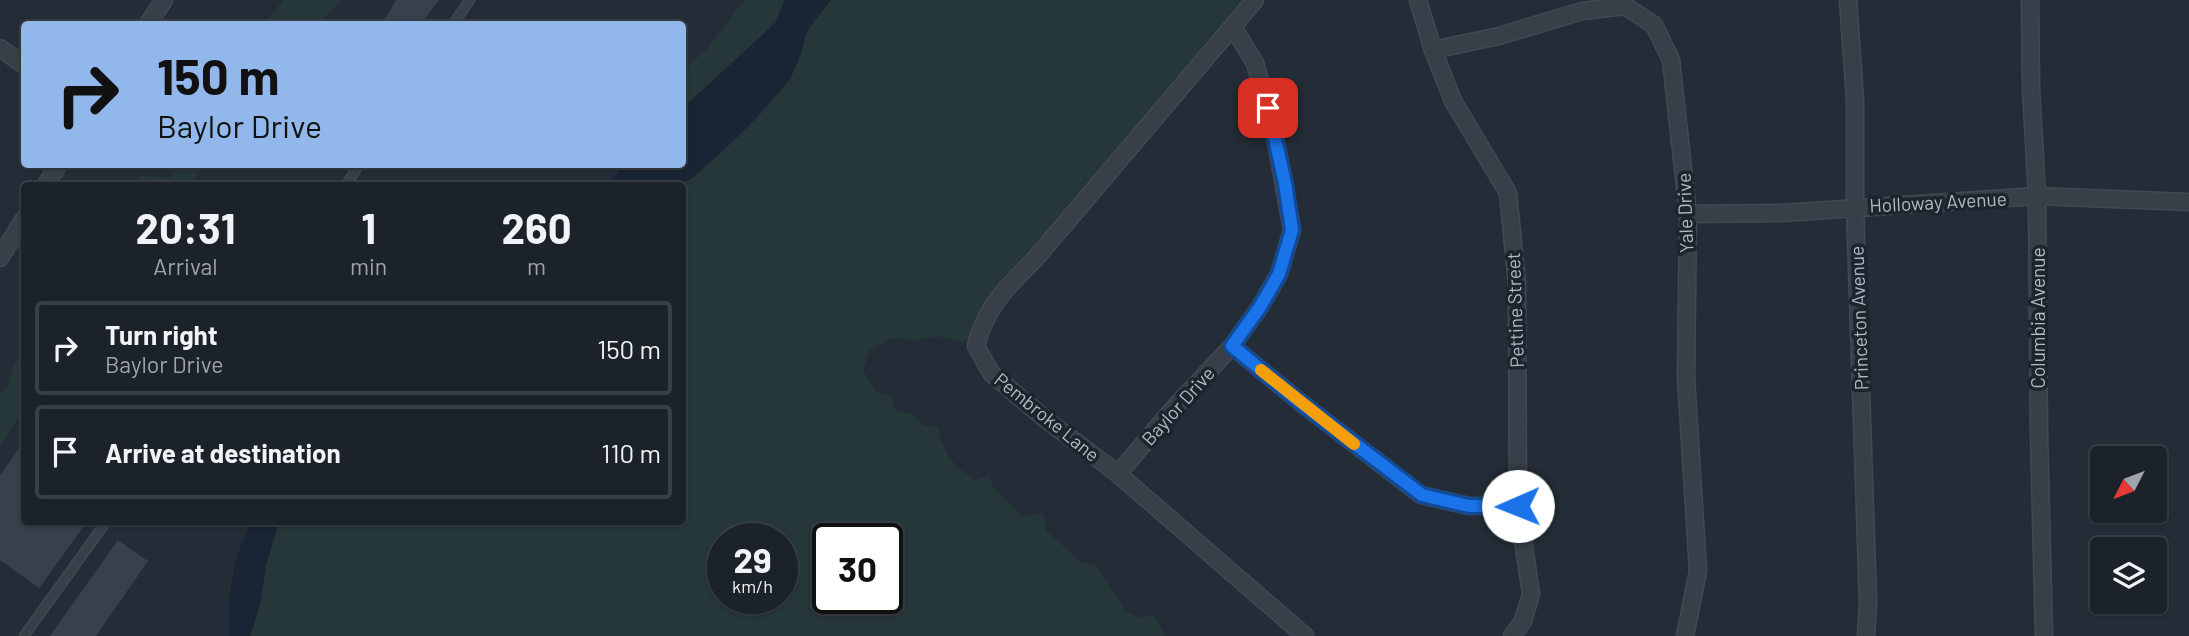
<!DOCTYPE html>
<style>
:root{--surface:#1b2229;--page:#242a31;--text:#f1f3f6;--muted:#a0a4a8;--line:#393f46}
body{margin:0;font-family:Barlow,sans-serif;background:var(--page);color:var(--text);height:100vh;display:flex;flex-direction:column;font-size:26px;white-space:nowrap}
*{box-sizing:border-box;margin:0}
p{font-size:23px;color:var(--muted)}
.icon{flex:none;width:38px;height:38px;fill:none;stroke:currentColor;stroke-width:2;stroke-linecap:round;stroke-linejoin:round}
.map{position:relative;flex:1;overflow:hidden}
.panel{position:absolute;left:21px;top:182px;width:665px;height:343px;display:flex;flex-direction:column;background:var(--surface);border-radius:7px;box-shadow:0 2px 5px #0004,0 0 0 2px var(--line)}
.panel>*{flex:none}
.banner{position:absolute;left:21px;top:21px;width:665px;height:147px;border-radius:7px;box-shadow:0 2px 5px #0004,0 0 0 2px var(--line);background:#91b7eb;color:#111;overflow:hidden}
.needle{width:46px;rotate:228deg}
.fabs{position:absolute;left:2090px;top:446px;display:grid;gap:14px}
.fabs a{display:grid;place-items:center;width:77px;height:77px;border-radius:7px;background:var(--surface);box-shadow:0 2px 5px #0004,0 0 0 2px var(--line);font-size:35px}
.speed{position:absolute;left:707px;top:523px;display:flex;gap:14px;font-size:35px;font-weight:700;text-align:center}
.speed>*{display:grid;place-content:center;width:91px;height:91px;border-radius:50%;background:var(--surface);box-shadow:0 2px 5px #0004,0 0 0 2px var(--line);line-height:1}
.speed small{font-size:18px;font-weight:400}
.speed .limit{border:4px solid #111;border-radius:10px;background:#fff;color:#111}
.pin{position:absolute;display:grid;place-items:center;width:60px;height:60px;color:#fff;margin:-30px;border-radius:14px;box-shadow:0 4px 10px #0006}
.me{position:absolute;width:77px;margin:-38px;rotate:269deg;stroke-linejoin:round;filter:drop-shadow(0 0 5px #0008)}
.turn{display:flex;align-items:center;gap:24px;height:147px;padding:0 21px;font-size:32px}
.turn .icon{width:91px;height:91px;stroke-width:2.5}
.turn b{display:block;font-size:49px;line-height:60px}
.eta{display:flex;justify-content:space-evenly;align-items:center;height:119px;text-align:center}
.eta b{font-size:42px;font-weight:700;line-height:49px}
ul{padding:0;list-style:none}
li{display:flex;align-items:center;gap:21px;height:94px;margin:0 14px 10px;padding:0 7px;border:4px solid var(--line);border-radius:7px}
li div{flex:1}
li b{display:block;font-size:26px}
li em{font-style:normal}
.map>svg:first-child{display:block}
</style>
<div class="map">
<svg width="2189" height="636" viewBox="0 0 2189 636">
<rect width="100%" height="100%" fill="#242d37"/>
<!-- green -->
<g fill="#263739" fill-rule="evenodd">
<polygon points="283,0 343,0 317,24 265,24"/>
<polygon points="744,0 785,0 776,23 683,108 688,88 687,67 707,49"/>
<path d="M831 0H1254L1035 261 976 341 960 342 937 336 914 341 902 338 891 339 870 350 863 370 876 392 891 396 896 412 911 413 923 426 937 427C946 455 950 464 976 480L989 476 994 488 1022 516 1043 513 1046 530 1080 562 1096 565 1126 611 1140 618 1153 614 1165 636H250L260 605 266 565 279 522H682L681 185C714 163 766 113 789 80 798 66 801 50 806 35 810 22 822 10 831 0ZM723 539H782V598H723ZM828 539H887V598H828Z"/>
<polygon points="178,165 205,165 191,185 134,185 140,176 170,178"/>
<polygon points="24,352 24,409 0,446 0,394 8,386 13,367"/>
</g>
<!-- water -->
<g fill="#192534">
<polygon points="785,0 831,0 806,32 802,51 790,79 750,124 695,176 681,185 602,185 620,172 618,170 624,165 682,164 683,108 775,23"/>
<path d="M252 522H279L266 565 260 605 250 636H229C230 625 228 613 229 602 232 575 238 545 252 522Z"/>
</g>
<!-- building -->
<g fill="#37414e">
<polygon points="396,0 439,0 421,24 382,24"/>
<polygon points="24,441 24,522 87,522 39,588 0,560 0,476"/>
<polygon points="118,540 148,561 96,636 50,636"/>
</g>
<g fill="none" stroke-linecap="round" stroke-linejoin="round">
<!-- lane casing -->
<g stroke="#414851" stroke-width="11">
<g id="lane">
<polyline points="453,24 470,0"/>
<polyline points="345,186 360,164"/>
<polyline points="24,636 106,522"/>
</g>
</g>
<!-- street casing -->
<g stroke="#414851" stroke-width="19">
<g id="street">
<path d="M1255 0 1036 258C1007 288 987 304 976 346L991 373 1044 418 1118 474 1305 636"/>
<polyline points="1418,0 1433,50 1453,101 1508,193 1517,284 1518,506 1531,594 1523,621 1512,636"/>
<polyline points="1848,0 1855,99 1855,207 1868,602 1866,636"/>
<polyline points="2030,0 2031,88 2037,196 2039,433 2044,636"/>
<polyline points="148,24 164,0"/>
<polyline points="0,48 24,65"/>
<polyline points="1433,50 1499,36 1582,11 1625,6 1654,25 1671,60 1688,214 1686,377 1698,571 1685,636"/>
<polyline points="45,186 59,164"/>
<polyline points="1688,214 1782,213 2037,196 2189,202"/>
<polyline points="0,258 24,219"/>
<polyline points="1232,346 1300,402 1421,495 1469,506 1518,506"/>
<polyline points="1118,474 1173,409 1232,346 1260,307 1279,274 1292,230 1274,131 1255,63 1233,27"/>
</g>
</g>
<!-- lane -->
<use href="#lane" stroke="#383f48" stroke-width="8"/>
<!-- street -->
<use href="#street" stroke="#383f48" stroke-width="16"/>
</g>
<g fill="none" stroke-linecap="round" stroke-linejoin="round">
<!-- route casing -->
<g stroke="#114b97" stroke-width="18">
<polyline id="route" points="1268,108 1285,183 1292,230 1279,274 1260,307 1232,346 1300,402 1422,495 1469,506 1518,506"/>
</g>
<!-- route -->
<use href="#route" stroke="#1a73e8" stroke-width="12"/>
<!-- slow -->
<polyline stroke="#f59e0b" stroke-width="12" points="1261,370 1354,444"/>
</g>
<g text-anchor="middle" stroke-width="7" stroke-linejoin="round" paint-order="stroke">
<!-- street labels -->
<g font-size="19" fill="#b3bac4" stroke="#1d242d">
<text transform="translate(1938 202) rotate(-3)" y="7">Holloway Avenue</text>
<text transform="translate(1685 213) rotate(-92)" y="7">Yale Drive</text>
<text transform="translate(1515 310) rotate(-92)" y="7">Pettine Street</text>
<text transform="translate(1859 318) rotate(-92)" y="7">Princeton Avenue</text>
<text transform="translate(2038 318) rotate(-90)" y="7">Columbia Avenue</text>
<text transform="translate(1178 406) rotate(-48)" y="7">Baylor Drive</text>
<text transform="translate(1047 417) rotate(39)" y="7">Pembroke Lane</text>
</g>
</g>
</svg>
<div class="fabs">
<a><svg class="needle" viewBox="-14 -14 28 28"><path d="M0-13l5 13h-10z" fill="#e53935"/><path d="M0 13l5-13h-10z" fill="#a0a4a8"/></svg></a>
<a><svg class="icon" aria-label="layers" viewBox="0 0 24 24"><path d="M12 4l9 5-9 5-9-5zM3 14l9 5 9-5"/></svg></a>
</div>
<div class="speed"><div>29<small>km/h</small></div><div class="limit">30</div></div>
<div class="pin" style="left:1268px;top:108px;background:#d93025"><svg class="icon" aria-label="arrive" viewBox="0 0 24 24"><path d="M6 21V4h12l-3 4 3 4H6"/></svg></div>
<svg class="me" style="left:1518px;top:506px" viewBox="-20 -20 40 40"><circle r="19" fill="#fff"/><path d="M0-13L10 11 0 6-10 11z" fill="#1a73e8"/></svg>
<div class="banner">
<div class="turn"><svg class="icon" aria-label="right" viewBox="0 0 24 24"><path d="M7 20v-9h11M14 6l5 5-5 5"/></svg><div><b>150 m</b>Baylor Drive</div></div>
</div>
<section class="panel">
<div class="eta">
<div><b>20:31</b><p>Arrival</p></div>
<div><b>1</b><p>min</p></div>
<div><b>260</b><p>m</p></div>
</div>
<ul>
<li><svg class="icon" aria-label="right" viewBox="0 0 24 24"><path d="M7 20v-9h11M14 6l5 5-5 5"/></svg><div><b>Turn right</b><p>Baylor Drive</p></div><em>150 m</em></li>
<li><svg class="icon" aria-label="arrive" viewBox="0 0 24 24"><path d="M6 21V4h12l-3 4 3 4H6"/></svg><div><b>Arrive at destination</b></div><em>110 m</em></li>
</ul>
</section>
</div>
